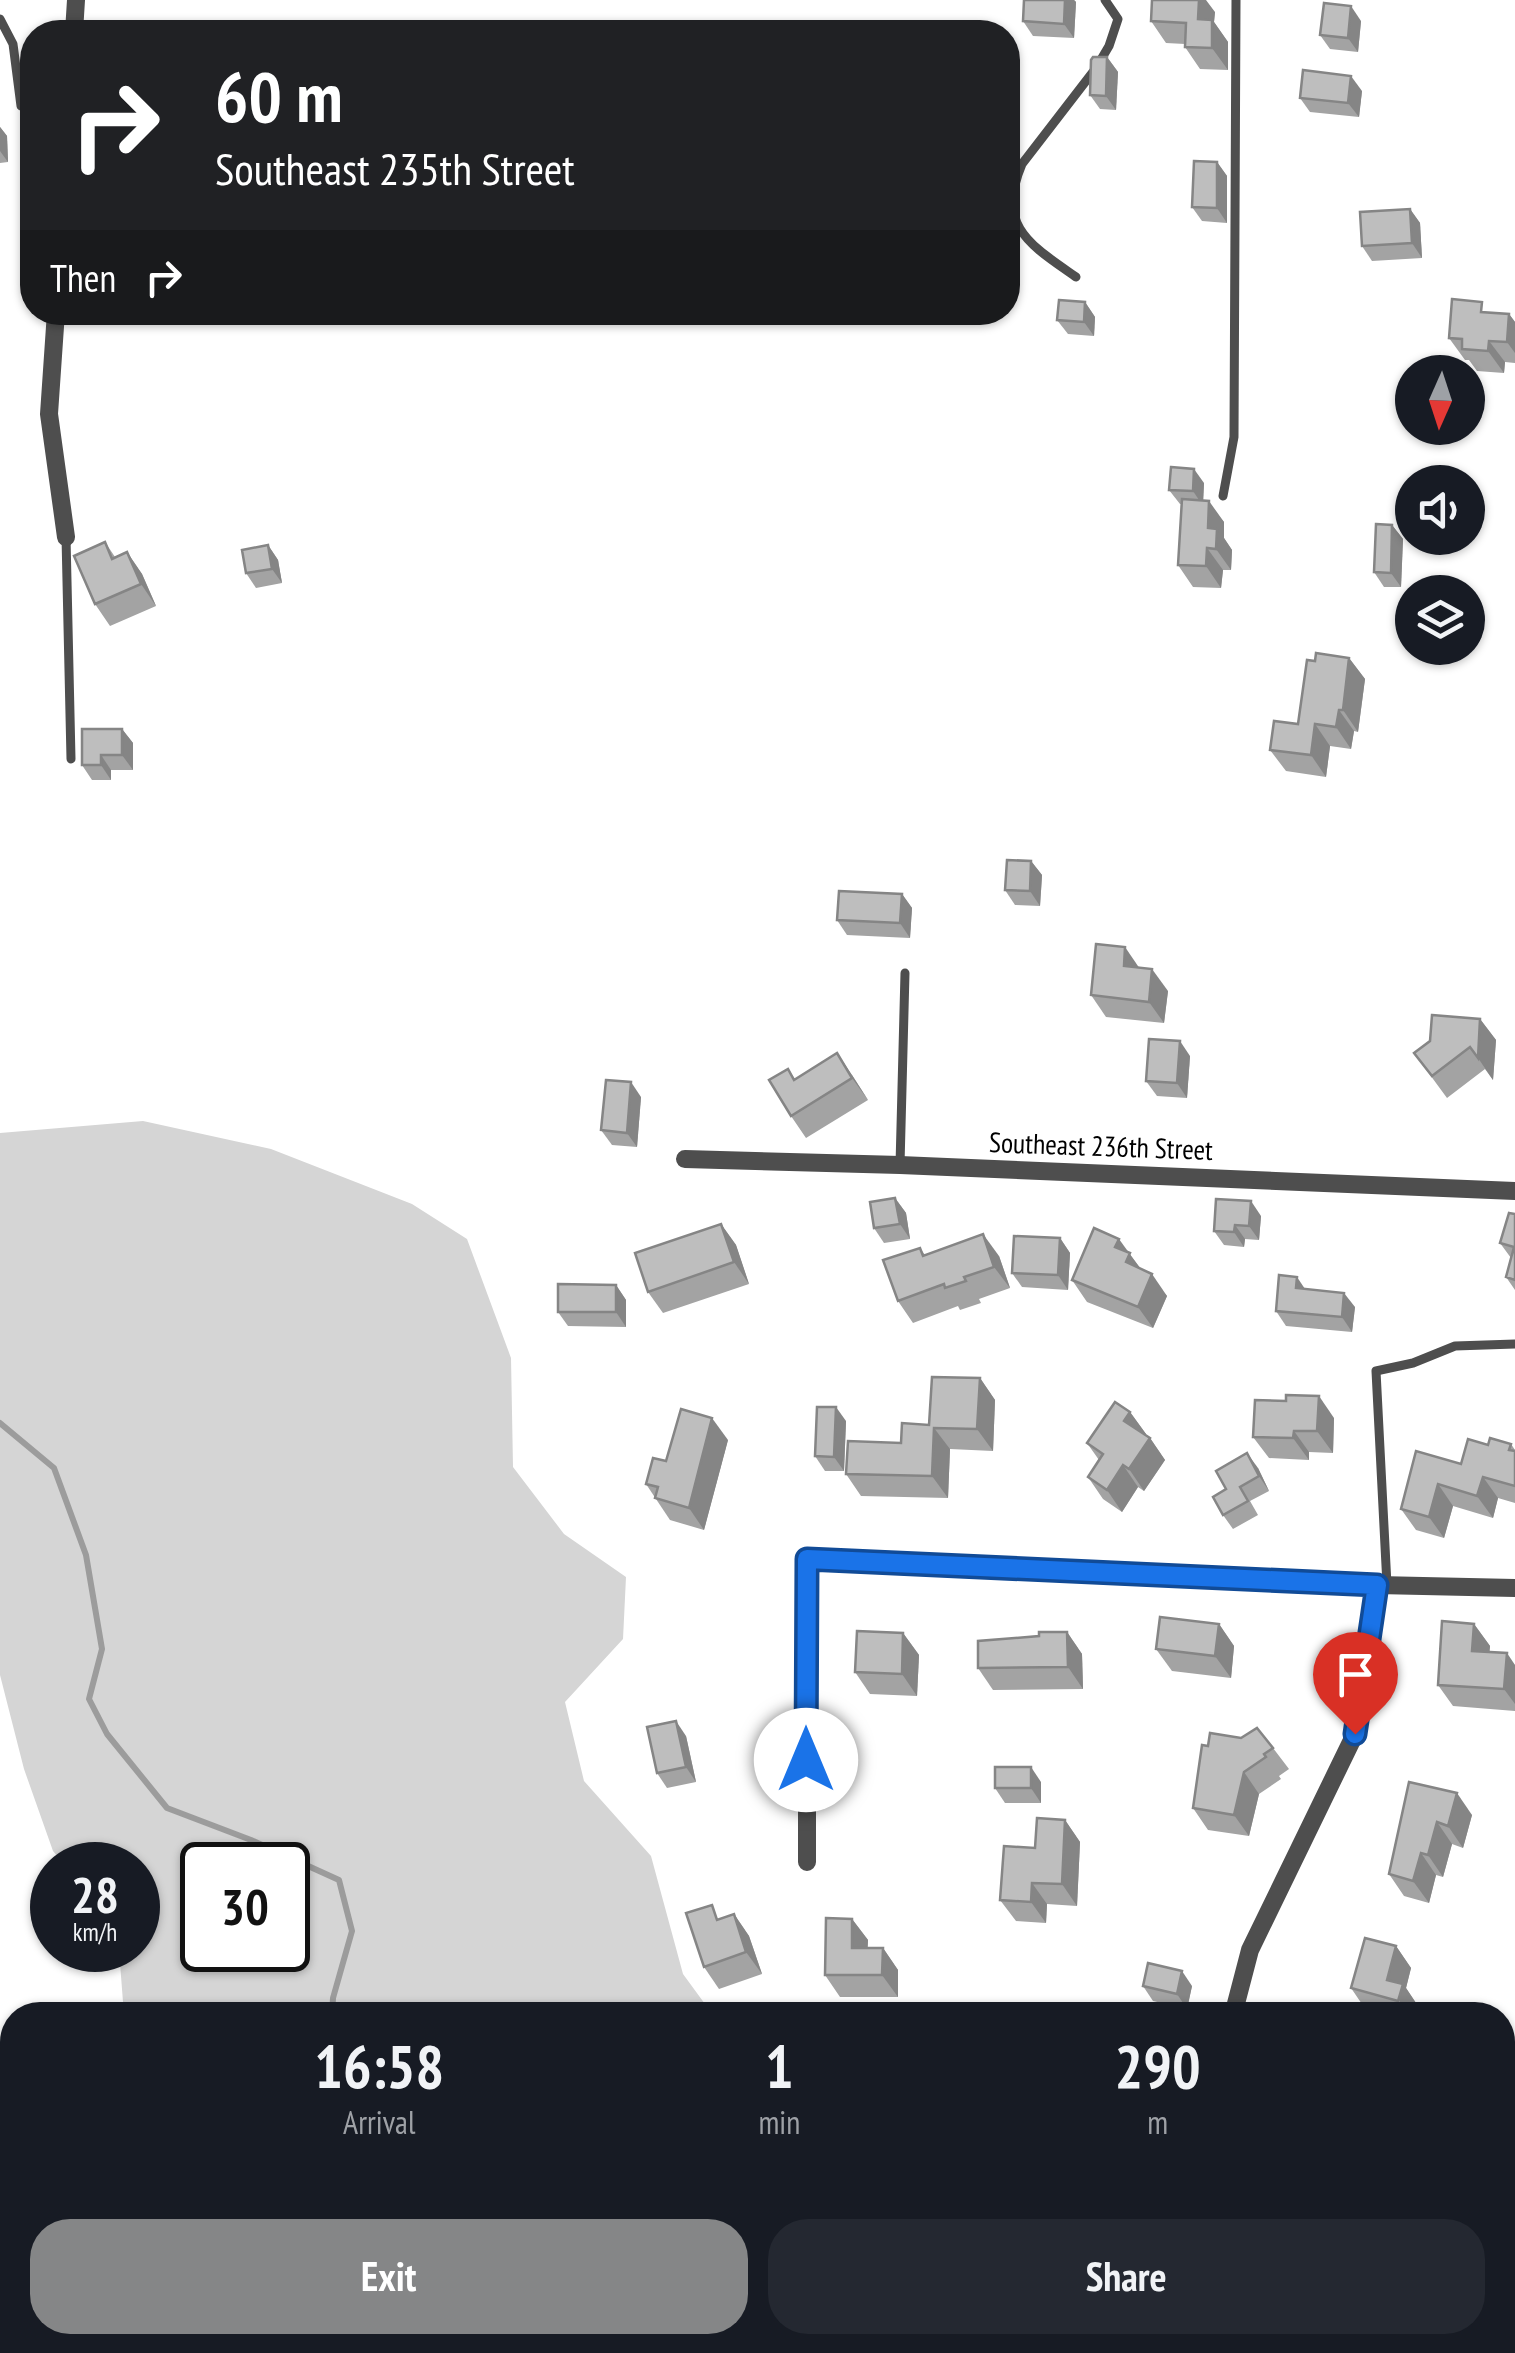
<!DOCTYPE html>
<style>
:root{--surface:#171b24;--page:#242831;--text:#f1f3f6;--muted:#9ea1a6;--accent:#858687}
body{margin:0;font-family:"PT Sans Narrow",sans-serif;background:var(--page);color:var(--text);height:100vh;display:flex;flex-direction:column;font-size:38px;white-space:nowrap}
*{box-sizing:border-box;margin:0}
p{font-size:32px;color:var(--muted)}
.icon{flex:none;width:55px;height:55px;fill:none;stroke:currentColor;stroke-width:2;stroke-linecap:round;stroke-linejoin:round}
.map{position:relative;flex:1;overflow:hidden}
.sheet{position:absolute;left:0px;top:2002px;width:1515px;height:352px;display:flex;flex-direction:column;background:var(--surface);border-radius:40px 40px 0 0;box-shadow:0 2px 8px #0004}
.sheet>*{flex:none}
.top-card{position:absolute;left:20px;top:20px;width:1000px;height:305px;border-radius:40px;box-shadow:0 2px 8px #0004;background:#202124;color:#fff;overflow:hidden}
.needle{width:65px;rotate:183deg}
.tools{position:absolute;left:1395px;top:355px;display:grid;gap:20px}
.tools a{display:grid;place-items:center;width:90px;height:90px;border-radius:50%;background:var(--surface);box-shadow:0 2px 8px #0004;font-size:50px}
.speed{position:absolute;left:30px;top:1842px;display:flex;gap:20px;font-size:50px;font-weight:700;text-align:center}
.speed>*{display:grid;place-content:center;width:130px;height:130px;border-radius:50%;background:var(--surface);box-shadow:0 2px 8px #0004;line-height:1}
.speed small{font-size:25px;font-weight:400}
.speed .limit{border:5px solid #111;border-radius:15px;background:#fff;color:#111}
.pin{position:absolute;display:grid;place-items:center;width:85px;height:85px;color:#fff;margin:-102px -42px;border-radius:50% 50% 50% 0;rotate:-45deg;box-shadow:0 0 10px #0007}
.pin .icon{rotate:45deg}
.me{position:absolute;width:110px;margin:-55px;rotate:0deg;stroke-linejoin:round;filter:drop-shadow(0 0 8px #0008)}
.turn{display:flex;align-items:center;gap:35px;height:210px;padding:0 30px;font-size:45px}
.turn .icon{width:130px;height:130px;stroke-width:2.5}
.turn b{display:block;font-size:70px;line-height:85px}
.then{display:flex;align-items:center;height:95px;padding:0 30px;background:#0003;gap:20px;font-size:38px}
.eta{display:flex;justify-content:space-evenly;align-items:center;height:170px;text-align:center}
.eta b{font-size:60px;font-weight:600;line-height:70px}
.cta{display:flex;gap:20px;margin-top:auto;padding:20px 30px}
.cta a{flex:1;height:115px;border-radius:40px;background:var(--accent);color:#fff;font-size:40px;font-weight:600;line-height:115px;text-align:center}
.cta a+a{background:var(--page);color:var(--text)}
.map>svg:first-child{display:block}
</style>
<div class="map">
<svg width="1515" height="2353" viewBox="0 0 1515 2353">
<rect width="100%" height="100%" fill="#fff"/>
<!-- green -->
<g fill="#d5d5d5" fill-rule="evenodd">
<path d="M143 1121 271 1149 412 1204 467 1239 511 1358 513 1467 564 1534 626 1577 623 1639 565 1702 584 1781 651 1856 683 1974 713 2015H124L119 1950H138V1865H65L53 1851 24 1769 0 1675V1133ZM202 1865H288V1950H202Z"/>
<polygon points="1053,2343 1055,2353 317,2353 311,2343"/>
</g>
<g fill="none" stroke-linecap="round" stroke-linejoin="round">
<!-- stream -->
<g stroke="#9c9c9c" stroke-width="6">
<polyline points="0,1423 54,1468 86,1555 102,1649 89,1699 107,1734 167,1808 251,1840 339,1880 352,1931 333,1998 332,2015"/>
<polyline points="509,2342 519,2353"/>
</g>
<!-- service -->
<g stroke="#4e4e4e" stroke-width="9">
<polyline points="0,19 13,44 21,106"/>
<path d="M1076 277C1029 244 996 226 1022 164L1096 68 1109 46 1118 19 1105 0"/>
<polyline points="1223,496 1234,437 1236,0"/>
<polyline points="66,537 71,759"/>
<polyline points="900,1165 905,973"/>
<polyline points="1387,1585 1376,1371 1413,1363 1455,1346 1515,1344"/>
</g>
<!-- minor -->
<g stroke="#4e4e4e" stroke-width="18">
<polyline points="74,32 76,0"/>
<polyline points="56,312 49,414 66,537"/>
<polyline points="685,1159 900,1165 1515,1191"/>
<polyline points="807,1862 807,1559 1377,1585 1515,1588"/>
<polyline points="1233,2015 1250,1950 1355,1734 1377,1585"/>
</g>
</g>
<!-- wall -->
<g fill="#a3a3a3">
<polygon points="1024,0 1074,0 1076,2 1074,38 1033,36 1023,21"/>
<polygon points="1215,12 1214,22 1228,42 1228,70 1200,69 1185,47 1185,44 1166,43 1151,21"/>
<polygon points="1361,21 1358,52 1330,49 1320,35"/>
<polygon points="1107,57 1118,72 1116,110 1100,109 1090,95"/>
<polygon points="1362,91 1359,117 1310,112 1300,98"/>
<polygon points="0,127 7,136 8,162 0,163"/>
<polygon points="1217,162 1227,176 1227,223 1202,221 1192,207"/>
<polygon points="1410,209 1420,223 1422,258 1372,261 1362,246"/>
<polygon points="1085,302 1095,317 1094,336 1068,334 1057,320"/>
<polygon points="1490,312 1509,314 1515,322 1515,363 1505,362 1504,373 1477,371 1469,360 1465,360 1449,338"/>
<polygon points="1204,483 1203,500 1224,522 1224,538 1232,550 1231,570 1223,570 1221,588 1193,587 1178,565 1181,504 1180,504 1169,490"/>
<polygon points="1392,525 1403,539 1401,587 1384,587 1374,572"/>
<polygon points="105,542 115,557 127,552 142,574 156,606 110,626 95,604"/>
<polygon points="268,545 278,560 282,583 256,588 246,573"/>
<polygon points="1349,658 1365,679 1358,732 1354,731 1351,749 1330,746 1326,777 1286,771 1270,750 1298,724 1315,661"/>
<polygon points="122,729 133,743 133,770 111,770 111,780 92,780 82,765"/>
<polygon points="1031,861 1042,875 1040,906 1015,905 1005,890"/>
<polygon points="902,894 912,908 910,938 847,935 837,920"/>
<polygon points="1168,991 1164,1023 1106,1017 1091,995"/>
<polygon points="1480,1019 1496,1040 1493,1080 1485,1069 1447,1098 1414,1053"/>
<polygon points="1190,1056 1187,1098 1157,1096 1146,1081"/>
<polygon points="788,1069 795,1079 852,1075 868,1100 806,1138 791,1116"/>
<polygon points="641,1097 637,1147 612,1145 601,1130"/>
<polygon points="895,1198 906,1213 910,1239 884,1243 874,1228"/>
<polygon points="1515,1214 1515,1290 1506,1277 1511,1258 1500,1243"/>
<polygon points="1261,1216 1259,1240 1245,1239 1244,1247 1224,1245 1214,1231"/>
<polygon points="721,1224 736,1245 749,1284 663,1313 648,1292"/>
<polygon points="1060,1238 1070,1253 1068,1290 1022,1287 1012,1273"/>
<polygon points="920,1248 925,1255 999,1256 1010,1288 979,1299 981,1303 960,1310 958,1306 913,1323 898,1301"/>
<polygon points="1128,1252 1141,1269 1167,1296 1153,1328 1087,1302 1072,1280"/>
<polygon points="616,1285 626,1300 626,1327 568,1326 558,1312"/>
<polygon points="1305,1289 1355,1307 1352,1332 1286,1326 1276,1311"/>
<polygon points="980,1378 995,1400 993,1451 950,1449 948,1498 861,1496 846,1474 901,1443 929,1425"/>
<polygon points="1130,1412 1146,1434 1145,1435 1150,1438 1165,1460 1144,1491 1138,1487 1122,1512 1103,1499 1088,1477 1099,1460 1087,1443"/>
<polygon points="1334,1418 1333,1453 1309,1452 1309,1460 1269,1458 1253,1437"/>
<polygon points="846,1421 844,1471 825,1471 815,1456"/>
<polygon points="728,1440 704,1530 670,1520 646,1484"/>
<polygon points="1511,1444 1515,1450 1515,1503 1498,1498 1493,1518 1453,1506 1444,1538 1416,1530 1401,1509 1488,1445"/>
<polygon points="1258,1468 1269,1491 1250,1501 1258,1515 1233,1529 1223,1515 1226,1489"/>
<polygon points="1219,1624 1234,1646 1231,1678 1172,1671 1156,1649"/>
<polygon points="1474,1624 1490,1646 1489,1652 1515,1665 1515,1711 1453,1706 1438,1685"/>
<polygon points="1067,1632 1082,1654 1083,1689 993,1690 978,1668 1039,1636"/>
<polygon points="903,1633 919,1655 917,1696 870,1694 855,1672"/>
<polygon points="686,1736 696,1782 667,1788 657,1773"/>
<polygon points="1273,1748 1289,1769 1279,1776 1281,1779 1259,1794 1249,1836 1208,1830 1193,1808"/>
<polygon points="1041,1782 1041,1803 1005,1803 995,1788"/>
<polygon points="1409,1782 1472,1815 1463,1848 1452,1844 1443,1877 1436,1875 1429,1903 1404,1896 1389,1874"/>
<polygon points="1065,1820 1080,1842 1077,1906 1047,1904 1046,1923 1016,1921 1000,1900 1035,1848"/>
<polygon points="734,1914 749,1936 762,1974 719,1989 704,1967"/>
<polygon points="852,1919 868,1940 867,1948 883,1948 898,1970 898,1997 840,1997 825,1975"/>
<polygon points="1396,1946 1411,1968 1406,1988 1418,2006 1415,2015 1385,2015 1366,2010 1351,1988"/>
<polygon points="1143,1986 1192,1986 1187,2009 1153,2001"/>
<polygon points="0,2239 12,2246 12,2326 0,2319"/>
</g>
<!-- shaded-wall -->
<g fill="#858585">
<polygon points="1065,0 1074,0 1076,2 1074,38 1064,24"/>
<polygon points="1199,0 1206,0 1215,12 1214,22 1228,42 1228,70 1212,48 1198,19"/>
<polygon points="1351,6 1361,21 1358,52 1348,38"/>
<polygon points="1107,57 1118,72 1116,110 1106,96"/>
<polygon points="1351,76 1362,91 1359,117 1348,103"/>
<polygon points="0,127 7,136 8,162 0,151"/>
<polygon points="1217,162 1227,176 1227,223 1217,208"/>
<polygon points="1410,209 1420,223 1422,258 1412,243"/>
<polygon points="1085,302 1095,317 1094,336 1084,322"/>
<polygon points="1509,314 1515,322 1515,353 1507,342"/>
<polygon points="1489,341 1505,362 1504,373 1488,351"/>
<polygon points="1194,469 1204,483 1203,506 1193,491"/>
<polygon points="1209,501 1224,522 1224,538 1232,550 1231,570 1216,549 1208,528"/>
<polygon points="1392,525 1403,539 1401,587 1391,573"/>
<polygon points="268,545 278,560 282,583 272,569"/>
<polygon points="1207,548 1223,570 1221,588 1206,566"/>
<polygon points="127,552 142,574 156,606 141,584"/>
<polygon points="1349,658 1365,679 1358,732 1343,710"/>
<polygon points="1339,710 1354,731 1351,749 1336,727"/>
<polygon points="1315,724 1330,746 1326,777 1311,755"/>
<polygon points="122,729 133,743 133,770 122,755"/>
<polygon points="101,755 111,770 111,780 101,765"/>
<polygon points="1031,861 1042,875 1040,906 1030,891"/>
<polygon points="902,894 912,908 910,938 900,923"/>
<polygon points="1125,947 1140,969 1124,966"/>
<polygon points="1152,969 1168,991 1164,1023 1149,1002"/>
<polygon points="1480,1019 1496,1040 1493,1080 1478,1058"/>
<polygon points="1180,1041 1190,1056 1187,1098 1177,1083"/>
<polygon points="837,1053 852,1075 868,1100 852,1078"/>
<polygon points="631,1082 641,1097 637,1147 627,1133"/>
<polygon points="895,1198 906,1213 910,1239 900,1224"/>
<polygon points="1251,1201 1261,1216 1259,1240 1249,1226"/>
<polygon points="721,1224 736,1245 749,1284 734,1262"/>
<polygon points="1235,1225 1245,1239 1244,1247 1234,1232"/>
<polygon points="983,1234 999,1256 1010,1288 994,1267"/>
<polygon points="1060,1238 1070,1253 1068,1290 1058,1275"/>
<polygon points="1119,1239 1145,1275 1141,1284 1115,1247"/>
<polygon points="1152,1274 1167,1296 1153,1328 1138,1307"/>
<polygon points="1297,1277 1307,1292 1296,1288"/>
<polygon points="616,1285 626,1300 626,1327 616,1312"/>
<polygon points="1344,1293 1355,1307 1352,1332 1342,1317"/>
<polygon points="980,1378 995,1400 993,1451 977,1429"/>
<polygon points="1319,1396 1334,1418 1333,1453 1317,1431"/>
<polygon points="836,1407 846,1421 844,1471 834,1457"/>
<polygon points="1130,1412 1146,1434 1139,1443 1124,1421"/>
<polygon points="712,1418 728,1440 704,1530 689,1508"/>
<polygon points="934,1428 950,1449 948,1498 932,1476"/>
<polygon points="1294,1431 1309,1452 1309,1460 1293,1438"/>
<polygon points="1150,1438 1165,1460 1144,1491 1129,1469"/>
<polygon points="1247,1453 1258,1468 1269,1491 1259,1476"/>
<polygon points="1123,1465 1138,1487 1122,1512 1107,1490"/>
<polygon points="1483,1477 1498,1498 1493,1518 1477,1496"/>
<polygon points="1438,1484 1453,1506 1444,1538 1429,1517"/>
<polygon points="1219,1624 1234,1646 1231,1678 1215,1656"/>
<polygon points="1474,1624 1490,1646 1488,1673 1472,1651"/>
<polygon points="1067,1632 1082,1654 1083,1689 1068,1667"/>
<polygon points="903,1633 919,1655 917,1696 902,1674"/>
<polygon points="1507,1653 1515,1665 1515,1704 1504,1689"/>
<polygon points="676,1721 686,1736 696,1782 686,1767"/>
<polygon points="1031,1767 1041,1782 1041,1803 1031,1788"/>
<polygon points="1244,1772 1259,1794 1249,1836 1234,1815"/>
<polygon points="1457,1793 1472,1815 1463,1848 1448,1826"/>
<polygon points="1065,1820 1080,1842 1077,1906 1062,1884"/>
<polygon points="1437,1822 1452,1844 1443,1877 1428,1855"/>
<polygon points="1421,1853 1436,1875 1429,1903 1413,1881"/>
<polygon points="1032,1883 1047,1904 1046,1923 1031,1902"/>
<polygon points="734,1914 749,1936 762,1974 746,1952"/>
<polygon points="852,1919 868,1940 867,1970 852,1948"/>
<polygon points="1396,1946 1411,1968 1406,1988 1418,2006 1415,2015 1408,2015 1387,1980"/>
<polygon points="883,1948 898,1970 898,1997 882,1975"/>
<polygon points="1182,1971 1192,1986 1187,2009 1177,1994"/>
<polygon points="12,2287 12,2323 1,2306"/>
</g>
<!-- building -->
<g fill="#bebebe" stroke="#858585" stroke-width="2.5">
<polygon points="1024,0 1065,0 1064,24 1023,21"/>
<polygon points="1152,0 1199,0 1198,19 1212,20 1212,48 1185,47 1186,23 1151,21"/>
<polygon points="1324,3 1351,6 1348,38 1320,35"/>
<polygon points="1093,57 1107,57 1106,96 1090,95 1091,60"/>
<polygon points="1303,70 1351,76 1348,103 1300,98"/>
<polygon points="1194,161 1217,162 1217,208 1192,207"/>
<polygon points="1410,209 1412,243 1362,246 1360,212"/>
<polygon points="1452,299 1482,302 1481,312 1509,314 1507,342 1489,341 1488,351 1462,349 1462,339 1449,338"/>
<polygon points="1059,300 1085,302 1084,322 1057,320"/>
<polygon points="1171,467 1194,469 1193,491 1169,490"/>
<polygon points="1182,499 1209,501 1208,528 1217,529 1216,549 1207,548 1206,566 1178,565"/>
<polygon points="1376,524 1392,525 1391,573 1374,572"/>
<polygon points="105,542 112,559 127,552 141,584 95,604 74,556"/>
<polygon points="268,545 272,569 246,573 242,550"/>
<polygon points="1316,653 1349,658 1343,710 1339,710 1336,727 1315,724 1311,755 1270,750 1274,721 1298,724 1307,660 1315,661"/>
<polygon points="82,729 122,729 122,755 101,755 101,765 82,765"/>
<polygon points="1007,860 1031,861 1030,891 1005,890"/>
<polygon points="839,891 902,894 900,923 837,920"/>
<polygon points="1096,944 1125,947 1124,966 1152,969 1149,1002 1091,995"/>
<polygon points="1432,1015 1480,1019 1478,1058 1470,1047 1432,1076 1414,1053 1430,1041"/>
<polygon points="1149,1039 1180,1041 1177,1083 1146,1081"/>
<polygon points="837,1053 852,1078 791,1116 769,1080 788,1069 794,1080"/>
<polygon points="606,1080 631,1082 627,1133 601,1130"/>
<polygon points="895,1198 900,1224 874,1228 870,1202"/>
<polygon points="1216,1199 1251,1201 1249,1226 1235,1225 1234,1232 1214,1231"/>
<polygon points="1509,1213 1515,1214 1515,1280 1506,1277 1514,1247 1500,1243"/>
<polygon points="721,1224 734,1262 648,1292 635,1253"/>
<polygon points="1094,1228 1119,1239 1115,1247 1130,1253 1126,1262 1152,1274 1138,1307 1072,1280"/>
<polygon points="983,1234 994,1267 964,1277 966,1281 945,1288 944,1284 898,1301 883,1260 920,1248 923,1256"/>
<polygon points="1014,1236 1060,1238 1058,1275 1012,1273"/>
<polygon points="1279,1275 1297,1277 1296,1288 1344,1293 1342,1317 1276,1311"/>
<polygon points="558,1284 616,1285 616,1312 558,1312"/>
<polygon points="932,1377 980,1378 977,1429 934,1428 932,1476 846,1474 848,1441 901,1443 902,1423 929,1425"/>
<polygon points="1286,1395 1319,1396 1317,1431 1294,1431 1293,1438 1253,1437 1255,1400 1286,1401"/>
<polygon points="1115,1402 1130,1412 1124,1421 1150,1438 1129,1469 1123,1465 1107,1490 1088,1477 1103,1454 1087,1443"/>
<polygon points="817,1407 836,1407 834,1457 815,1456"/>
<polygon points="681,1409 712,1418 689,1508 655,1498 658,1487 646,1484 653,1458 666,1461"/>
<polygon points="1490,1438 1511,1444 1509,1450 1515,1451 1515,1486 1483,1477 1477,1496 1438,1484 1429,1517 1401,1509 1416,1451 1461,1464 1468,1439 1488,1445"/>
<polygon points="1247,1453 1259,1476 1240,1487 1248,1501 1223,1515 1213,1497 1226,1489 1216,1471"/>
<polygon points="1160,1617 1219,1624 1215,1656 1156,1649"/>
<polygon points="1442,1621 1474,1624 1472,1651 1507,1653 1504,1689 1438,1685"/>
<polygon points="857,1631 903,1633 902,1674 855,1672"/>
<polygon points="1039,1632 1067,1632 1068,1667 978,1668 978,1641 1039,1636"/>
<polygon points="676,1721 686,1767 657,1773 647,1727"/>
<polygon points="1257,1728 1273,1748 1264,1754 1266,1757 1244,1772 1234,1815 1193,1808 1202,1745 1208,1746 1210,1733 1241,1738"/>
<rect x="995" y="1767" width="36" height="21"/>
<polygon points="1409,1782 1457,1793 1448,1826 1437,1822 1428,1855 1421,1853 1413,1881 1389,1874"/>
<polygon points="1037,1818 1065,1820 1062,1884 1032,1883 1031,1902 1000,1900 1004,1846 1035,1848"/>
<polygon points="712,1905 717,1920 734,1914 746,1952 704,1967 686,1913"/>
<polygon points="826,1918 852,1919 852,1948 883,1948 882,1975 825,1975"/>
<polygon points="1365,1938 1396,1946 1387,1980 1403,1984 1398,2001 1351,1988"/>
<polygon points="1148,1963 1182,1971 1177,1994 1143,1986"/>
<polygon points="0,2239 12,2246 12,2287 1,2306"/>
</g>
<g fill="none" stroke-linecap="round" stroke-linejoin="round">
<!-- route casing -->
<g stroke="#114b97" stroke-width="25">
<polyline id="route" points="806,1760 807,1559 1377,1585 1355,1734"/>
</g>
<!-- route -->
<use href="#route" stroke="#1a73e8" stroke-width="18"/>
</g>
<g text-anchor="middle" stroke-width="10" stroke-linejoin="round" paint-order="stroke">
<!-- street labels -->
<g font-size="28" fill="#000" stroke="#fff">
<text transform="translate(1101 1146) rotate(2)" y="10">Southeast 236th Street</text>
</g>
</g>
</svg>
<div class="tools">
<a><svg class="needle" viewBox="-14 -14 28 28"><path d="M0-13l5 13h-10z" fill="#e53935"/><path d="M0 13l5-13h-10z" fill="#9ea1a6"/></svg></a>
<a><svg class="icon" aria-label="sound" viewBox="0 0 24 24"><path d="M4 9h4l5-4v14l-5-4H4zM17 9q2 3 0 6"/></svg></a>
<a><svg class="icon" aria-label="layers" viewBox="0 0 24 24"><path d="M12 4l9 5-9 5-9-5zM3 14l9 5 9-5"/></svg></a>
</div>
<div class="speed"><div>28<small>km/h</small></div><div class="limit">30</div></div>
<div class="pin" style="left:1355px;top:1734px;background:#d93025"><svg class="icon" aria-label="arrive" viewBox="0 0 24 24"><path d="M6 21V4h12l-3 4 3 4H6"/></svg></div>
<svg class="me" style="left:806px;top:1760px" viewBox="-20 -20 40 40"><circle r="19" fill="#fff"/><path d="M0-13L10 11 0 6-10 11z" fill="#1a73e8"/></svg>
<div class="top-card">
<div class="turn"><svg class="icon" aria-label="right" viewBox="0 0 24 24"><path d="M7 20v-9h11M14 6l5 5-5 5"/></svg><div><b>60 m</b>Southeast 235th Street</div></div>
<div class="then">Then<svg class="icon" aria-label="right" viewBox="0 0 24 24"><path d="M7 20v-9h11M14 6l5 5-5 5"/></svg></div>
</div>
<section class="sheet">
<div class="eta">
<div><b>16:58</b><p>Arrival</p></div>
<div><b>1</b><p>min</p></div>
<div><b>290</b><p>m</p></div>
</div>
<div class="cta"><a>Exit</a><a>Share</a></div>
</section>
</div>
